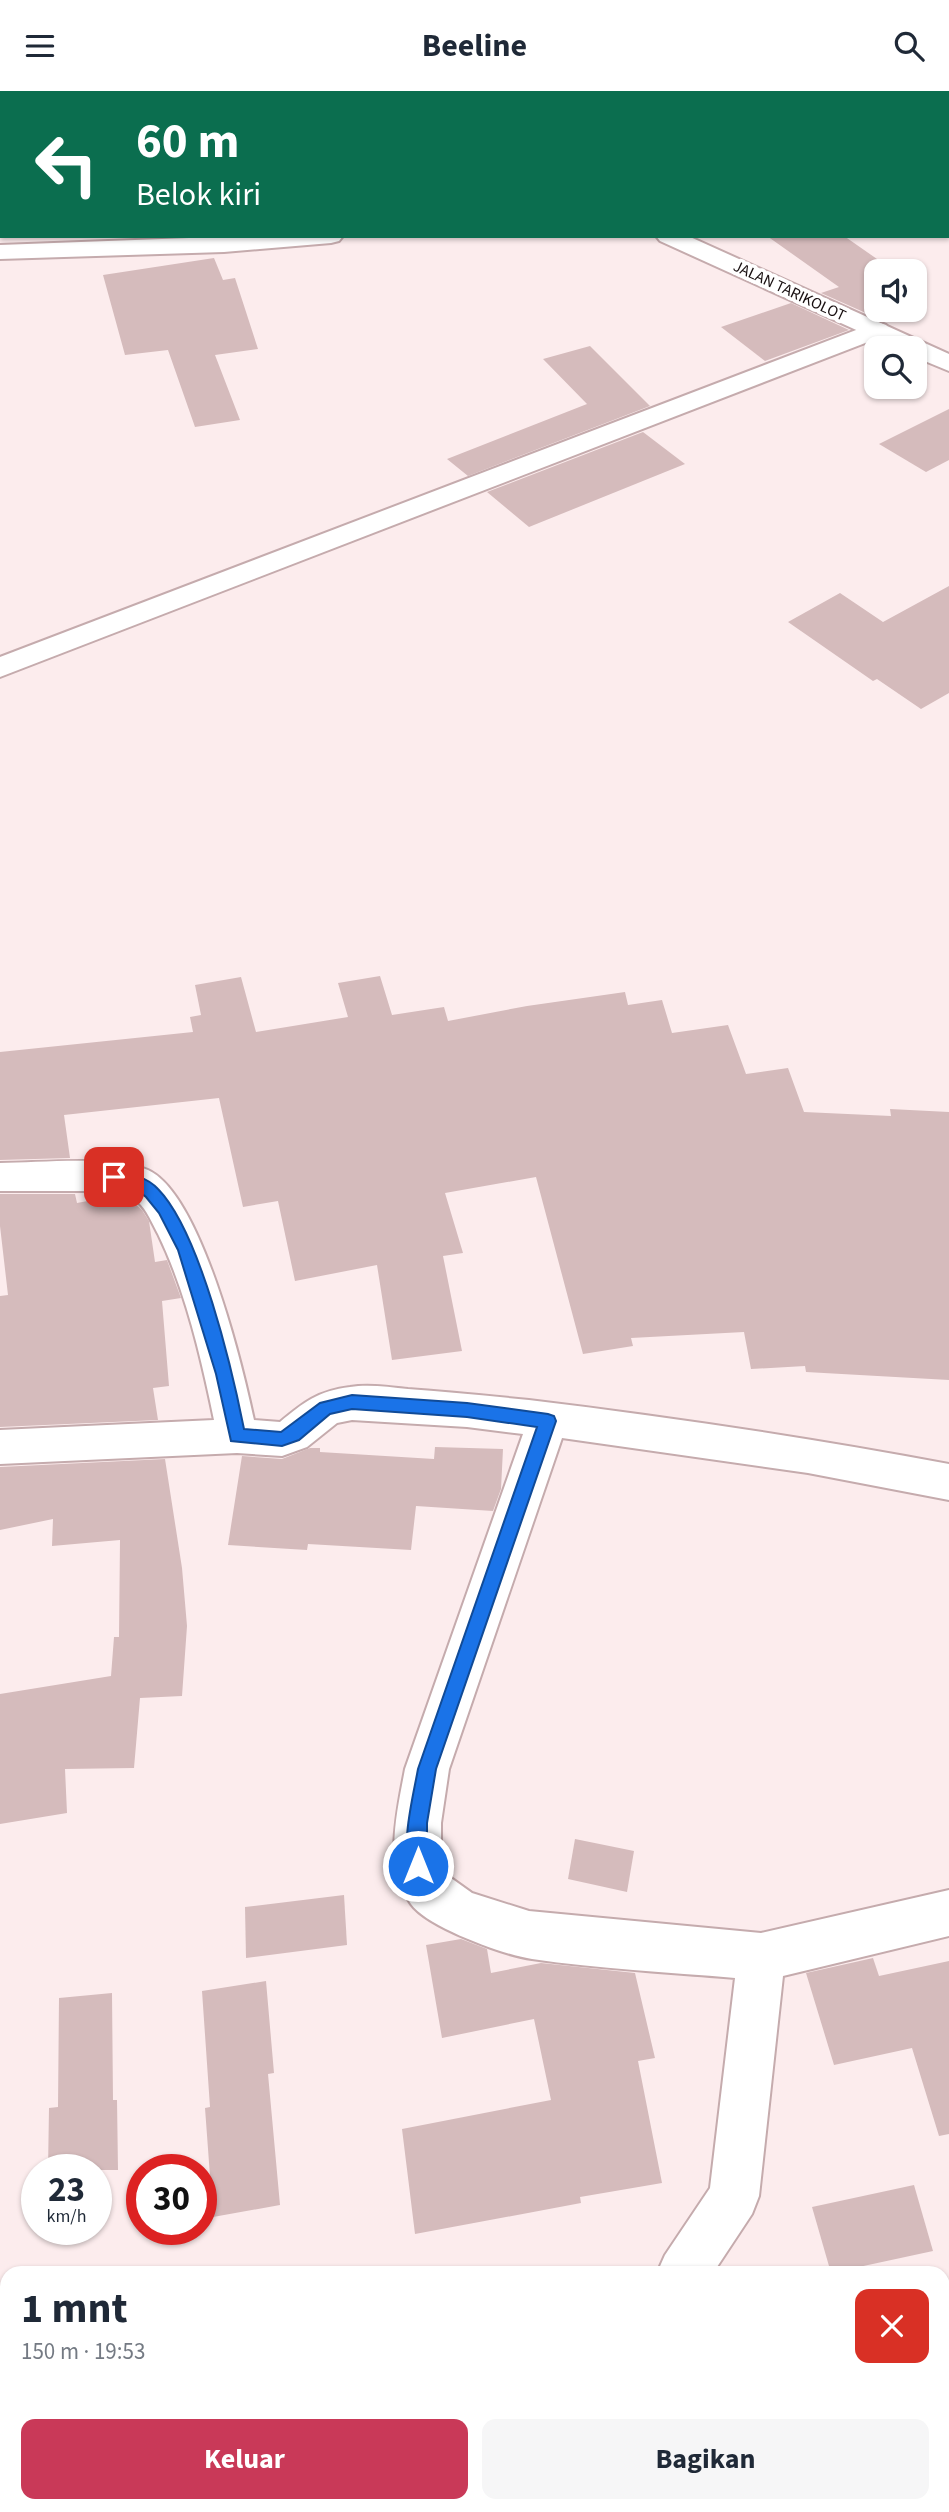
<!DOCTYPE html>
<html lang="id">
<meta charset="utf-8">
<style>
:root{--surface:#fff;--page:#f6f6f7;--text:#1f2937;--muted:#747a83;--accent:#c93958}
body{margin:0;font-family:"Source Sans 3",sans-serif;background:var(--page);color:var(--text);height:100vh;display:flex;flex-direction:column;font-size:26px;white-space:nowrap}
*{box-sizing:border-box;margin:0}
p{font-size:23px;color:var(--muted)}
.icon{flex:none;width:38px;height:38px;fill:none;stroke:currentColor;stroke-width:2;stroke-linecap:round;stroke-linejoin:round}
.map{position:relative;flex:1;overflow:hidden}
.panel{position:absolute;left:0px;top:2175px;width:950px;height:247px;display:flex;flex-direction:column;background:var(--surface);border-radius:21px 21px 0 0;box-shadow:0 2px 5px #0004}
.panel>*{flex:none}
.guide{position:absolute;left:0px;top:0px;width:950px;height:147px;box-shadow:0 2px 5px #0004;background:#0b6e4f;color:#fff;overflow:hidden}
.fabs{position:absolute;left:864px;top:168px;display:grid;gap:14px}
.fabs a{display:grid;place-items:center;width:63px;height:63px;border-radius:14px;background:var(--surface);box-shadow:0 2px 5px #0004;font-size:35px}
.speed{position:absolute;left:21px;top:2063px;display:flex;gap:14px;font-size:35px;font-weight:700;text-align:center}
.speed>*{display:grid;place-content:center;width:91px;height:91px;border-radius:50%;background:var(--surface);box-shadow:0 2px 5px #0004;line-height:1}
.speed small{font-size:18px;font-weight:400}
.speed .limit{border:10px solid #d22;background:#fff;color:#111}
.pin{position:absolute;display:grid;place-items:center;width:60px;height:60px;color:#fff;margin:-30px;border-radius:14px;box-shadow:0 4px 10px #0006}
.me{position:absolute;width:77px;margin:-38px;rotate:0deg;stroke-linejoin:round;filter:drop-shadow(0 0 5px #0008)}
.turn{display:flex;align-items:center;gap:24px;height:147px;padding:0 21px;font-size:32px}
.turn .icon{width:91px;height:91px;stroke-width:2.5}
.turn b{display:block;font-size:49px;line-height:60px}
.round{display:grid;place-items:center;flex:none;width:74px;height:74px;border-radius:14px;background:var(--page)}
.overview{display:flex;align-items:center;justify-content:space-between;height:119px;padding:0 21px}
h1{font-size:42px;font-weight:700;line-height:52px}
.action{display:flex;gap:14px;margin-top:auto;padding:14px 21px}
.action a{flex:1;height:80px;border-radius:14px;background:var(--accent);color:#fff;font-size:28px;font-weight:700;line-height:80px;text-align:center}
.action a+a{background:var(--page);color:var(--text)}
header{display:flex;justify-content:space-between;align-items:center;height:91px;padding:0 21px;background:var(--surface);font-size:32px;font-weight:700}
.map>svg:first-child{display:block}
</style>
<header><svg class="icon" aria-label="menu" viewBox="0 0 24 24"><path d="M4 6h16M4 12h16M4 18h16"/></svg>Beeline<svg class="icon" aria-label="search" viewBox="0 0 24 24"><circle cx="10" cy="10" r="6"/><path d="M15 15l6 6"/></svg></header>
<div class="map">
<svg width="949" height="2421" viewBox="0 0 949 2421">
<rect width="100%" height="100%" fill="#fceced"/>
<!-- building -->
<g fill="#d5bbbc">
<polygon points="767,145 844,145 877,168 877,227 821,202 839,196"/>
<polygon points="214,167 223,189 235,187 258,258 215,264 240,329 195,336 168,259 125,264 103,184"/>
<polygon points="791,212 849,239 765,270 721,236"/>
<polygon points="590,255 650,315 468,385 447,368 587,313 543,268"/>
<polygon points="949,318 949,369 926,381 879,353"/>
<polygon points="643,341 685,373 529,436 487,401"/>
<polygon points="949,495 949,602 921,618 877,588 873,590 788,531 840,502 883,531"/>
<polygon points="380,885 392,924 444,916 448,930 527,915 625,901 628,914 662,909 672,942 728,934 746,983 788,977 804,1021 891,1025 890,1018 949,1021 949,1289 806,1281 805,1275 751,1278 744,1241 631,1247 633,1255 583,1263 536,1086 445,1102 463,1162 443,1165 462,1260 392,1269 377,1174 295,1190 278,1110 243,1116 219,1007 64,1024 70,1067 0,1069 0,961 193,941 190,926 201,924 195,894 241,886 256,941 348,926 338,892"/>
<polygon points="0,1103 75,1103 77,1112 120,1104 131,1109 142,1119 149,1130 155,1171 167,1169 181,1207 162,1210 169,1295 153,1297 158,1329 0,1336 0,1205 8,1204 0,1135"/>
<polygon points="435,1356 503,1358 501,1398 493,1420 416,1415 411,1459 308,1453 307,1459 228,1454 242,1365 282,1368 310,1357 320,1357 320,1361 434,1368"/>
<polygon points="165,1368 182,1477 187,1535 182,1605 140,1607 134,1677 65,1678 67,1722 0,1733 0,1603 111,1585 114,1546 119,1546 120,1449 52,1455 53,1428 0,1439 0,1376"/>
<polygon points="575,1748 634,1760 627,1801 568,1788"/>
<polygon points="344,1804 347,1854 246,1867 245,1816"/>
<polygon points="461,1848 487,1858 491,1882 541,1872 635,1882 655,1967 638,1970 662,2092 580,2106 581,2112 415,2143 402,2038 551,2009 534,1928 442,1947 426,1854"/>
<polygon points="873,1867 879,1885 949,1870 949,2043 939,2045 912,1957 834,1974 806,1882"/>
<polygon points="266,1890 274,1982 268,1983 280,2114 213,2126 205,2017 210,2016 202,1900"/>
<polygon points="112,1902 113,2009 117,2009 118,2079 48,2079 49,2017 58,2016 59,1907"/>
<polygon points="914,2094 933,2160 831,2182 812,2116"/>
</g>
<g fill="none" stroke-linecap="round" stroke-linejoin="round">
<!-- minor casing -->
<g stroke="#c5abad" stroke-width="4">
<g id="minor">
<polygon points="877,231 886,234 890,239 886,244 0,586 0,566"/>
<path d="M0 1072C39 1072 114 1064 148 1079 201 1103 242 1273 254 1329L280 1331C304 1311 318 1300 350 1296 368 1293 389 1296 408 1298 449 1301 489 1305 529 1309 670 1326 810 1347 949 1373V1409L808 1382 562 1347 449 1678 441 1732V1774L444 1782 472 1802 529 1820 761 1842 949 1799V1845L783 1885 759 2105 752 2123 713 2182H657L665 2164 710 2097 735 1887C667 1881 599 1878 532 1868 504 1864 427 1836 411 1813 383 1774 397 1722 405 1678L523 1343 467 1336 352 1329 337 1332 307 1356 282 1365 237 1362 0 1373V1339L214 1329C201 1266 186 1201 158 1143 152 1132 147 1119 138 1111 131 1104 123 1102 114 1100H0Z"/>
<rect x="0" y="2200" width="7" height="52"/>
<polygon points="949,2353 949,2407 943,2408 943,2354"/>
</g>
</g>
<!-- tertiary casing -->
<g stroke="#c5abad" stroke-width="4">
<g id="tertiary">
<polygon points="243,145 343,145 339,150 331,152 224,161 0,168 0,154"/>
<polygon points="656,145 688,145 949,263 949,280 915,266 915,257 896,257 660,150"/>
</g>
</g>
<!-- minor -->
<use href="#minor" fill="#fff" fill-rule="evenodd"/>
<!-- tertiary -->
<use href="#tertiary" fill="#fff" fill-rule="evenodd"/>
</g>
<!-- route -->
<path fill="#1a73e8" stroke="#114b97" stroke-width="2" d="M114 1080C130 1083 146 1085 158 1098 200 1141 232 1278 244 1338L281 1341 320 1312 352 1304 467 1312 548 1323 554 1325 556 1330 436 1678 427 1732V1775L424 1781 418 1784 411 1781C400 1755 413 1706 418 1678L537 1336 467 1326 352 1318 330 1323 299 1349 282 1355 231 1350 216 1283 178 1159 159 1122 146 1106 132 1095 109 1090 106 1086Z"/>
<g text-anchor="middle" stroke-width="7" stroke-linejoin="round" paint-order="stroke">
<!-- far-street labels -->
<g font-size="16" fill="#170e0f" stroke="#fff">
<text transform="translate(790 199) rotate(25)" y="6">JALAN TARIKOLOT</text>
</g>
</g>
</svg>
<div class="fabs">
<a><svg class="icon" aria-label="sound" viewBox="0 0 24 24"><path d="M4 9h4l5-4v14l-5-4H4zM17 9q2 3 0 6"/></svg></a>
<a><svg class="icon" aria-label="search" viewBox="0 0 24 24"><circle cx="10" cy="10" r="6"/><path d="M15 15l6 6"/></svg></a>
</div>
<div class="speed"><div>23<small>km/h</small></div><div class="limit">30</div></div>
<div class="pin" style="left:114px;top:1086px;background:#d93025"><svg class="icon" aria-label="arrive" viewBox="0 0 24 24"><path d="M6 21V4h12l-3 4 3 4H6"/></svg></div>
<svg class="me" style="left:418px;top:1775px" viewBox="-20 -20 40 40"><circle r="17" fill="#1a73e8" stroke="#fff" stroke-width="3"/><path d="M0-11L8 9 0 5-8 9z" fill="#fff"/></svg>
<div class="guide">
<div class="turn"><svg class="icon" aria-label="left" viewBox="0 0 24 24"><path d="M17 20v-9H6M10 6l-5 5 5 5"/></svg><div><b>60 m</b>Belok kiri</div></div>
</div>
<section class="panel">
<div class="overview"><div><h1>1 mnt</h1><p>150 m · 19:53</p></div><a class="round" style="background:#d93025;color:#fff"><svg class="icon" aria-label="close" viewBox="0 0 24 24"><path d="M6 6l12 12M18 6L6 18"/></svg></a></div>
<div class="action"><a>Keluar</a><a>Bagikan</a></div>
</section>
</div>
